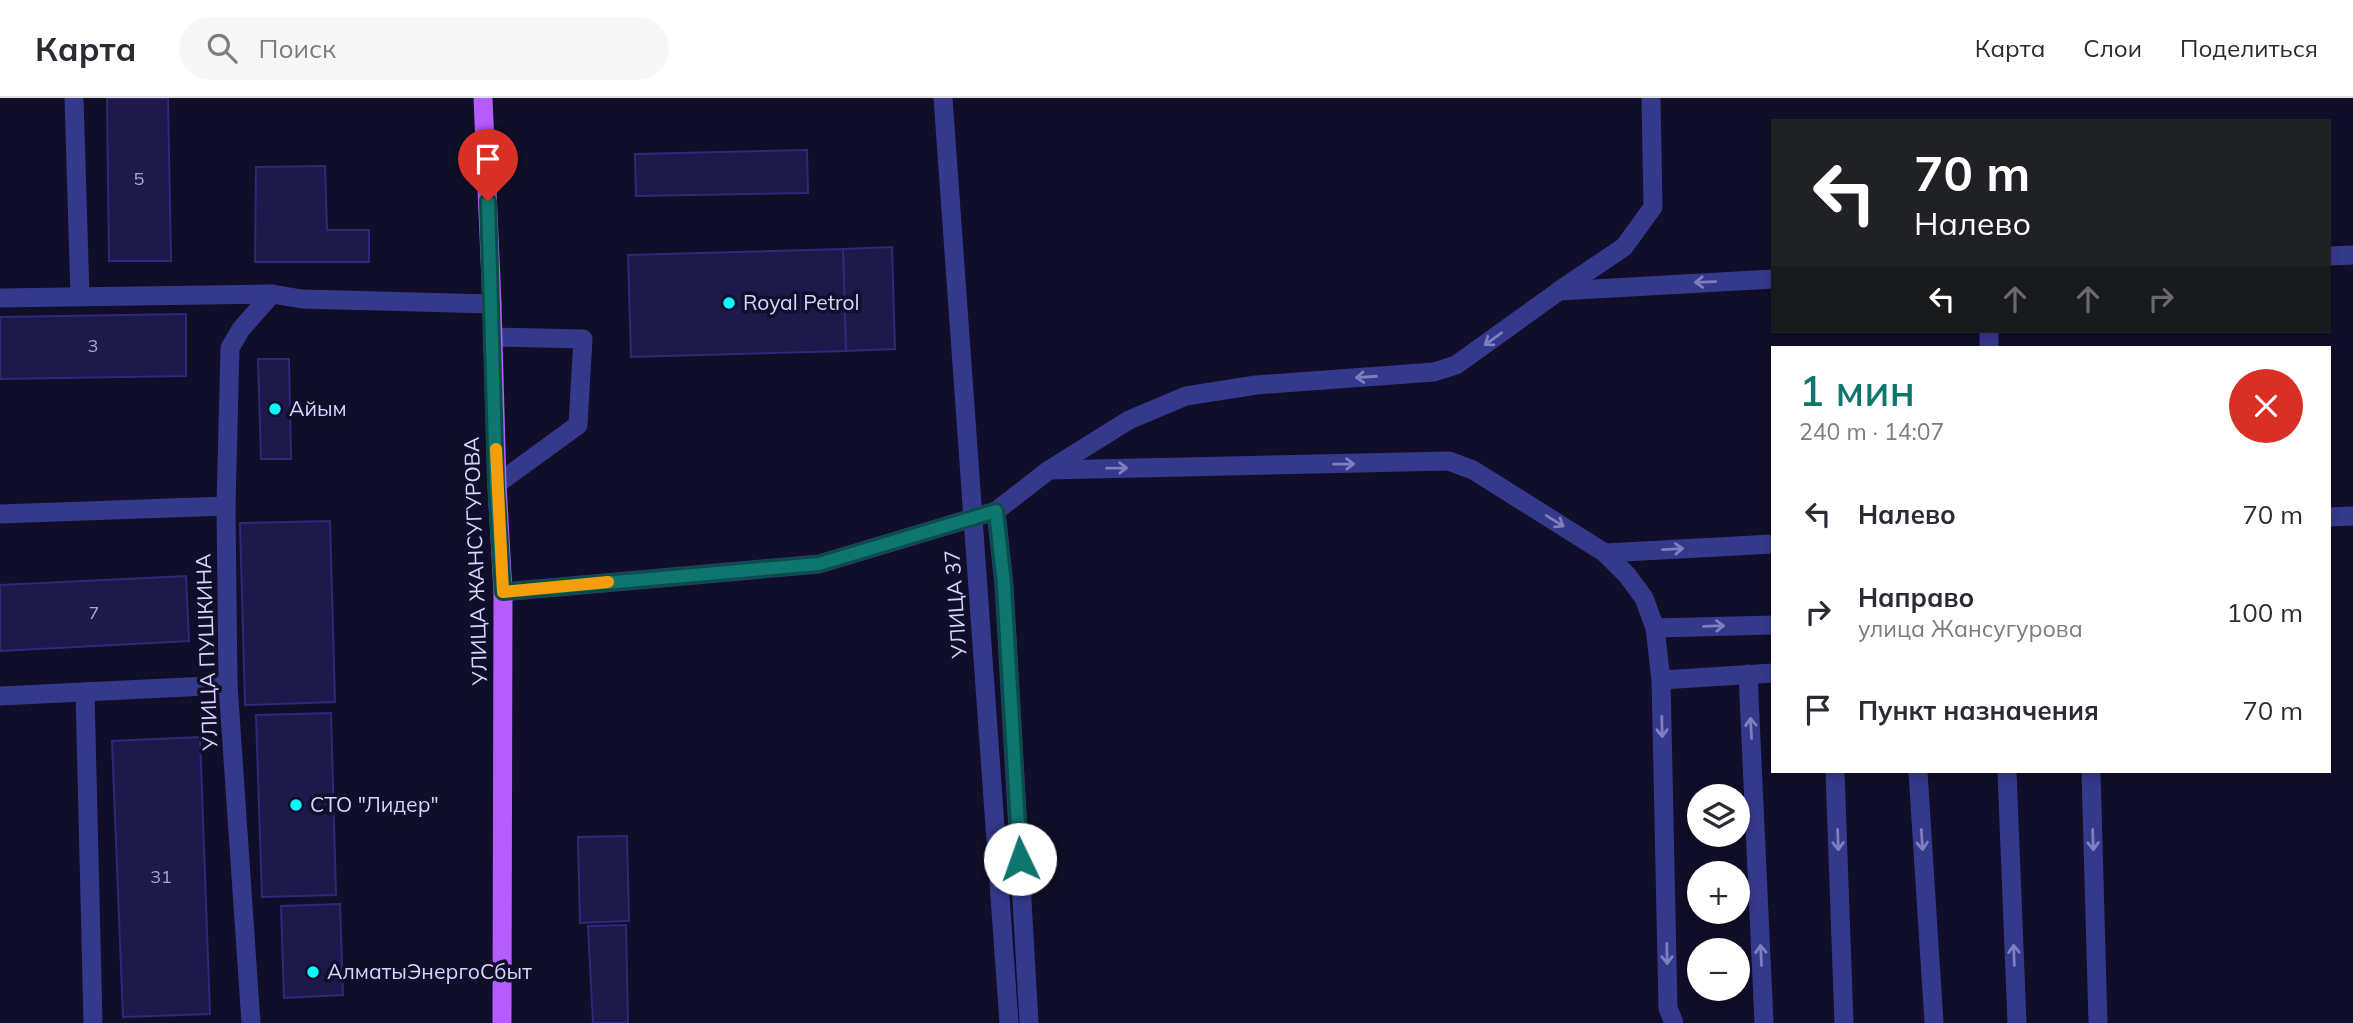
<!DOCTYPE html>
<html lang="ru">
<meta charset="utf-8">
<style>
:root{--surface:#fff;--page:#f7f7f7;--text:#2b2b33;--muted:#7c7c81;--line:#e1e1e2;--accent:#0f766e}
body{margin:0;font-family:Mulish,sans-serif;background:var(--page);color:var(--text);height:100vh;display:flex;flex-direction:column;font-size:26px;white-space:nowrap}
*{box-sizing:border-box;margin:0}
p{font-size:23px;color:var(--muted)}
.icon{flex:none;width:38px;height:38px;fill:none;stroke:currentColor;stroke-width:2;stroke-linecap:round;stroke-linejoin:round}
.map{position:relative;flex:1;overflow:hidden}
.drawer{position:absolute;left:1771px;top:248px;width:560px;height:427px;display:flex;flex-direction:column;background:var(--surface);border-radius:0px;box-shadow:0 4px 10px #0003}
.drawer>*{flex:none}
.top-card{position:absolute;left:1771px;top:21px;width:560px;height:214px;border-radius:0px;box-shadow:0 4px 10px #0003;background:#202124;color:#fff;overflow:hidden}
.controls{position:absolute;left:1687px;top:686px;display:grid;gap:14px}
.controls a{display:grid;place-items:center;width:63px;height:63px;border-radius:50%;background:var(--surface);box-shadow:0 4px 10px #0003;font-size:35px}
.pin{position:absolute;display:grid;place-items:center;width:60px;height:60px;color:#fff;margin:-72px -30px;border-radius:50% 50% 50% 0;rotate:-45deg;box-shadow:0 0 7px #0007}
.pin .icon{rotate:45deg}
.me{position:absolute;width:77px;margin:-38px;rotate:357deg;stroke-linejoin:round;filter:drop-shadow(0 0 5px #0008)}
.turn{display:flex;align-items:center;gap:24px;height:147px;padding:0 28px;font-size:32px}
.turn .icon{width:91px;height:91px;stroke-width:2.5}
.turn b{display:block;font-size:49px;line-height:60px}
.lanes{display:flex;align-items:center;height:66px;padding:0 28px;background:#0003;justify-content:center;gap:35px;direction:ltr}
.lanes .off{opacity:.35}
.round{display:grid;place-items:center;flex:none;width:74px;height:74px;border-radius:37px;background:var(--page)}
.summary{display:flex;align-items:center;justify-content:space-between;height:119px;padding:0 28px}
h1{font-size:42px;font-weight:600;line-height:52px;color:var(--accent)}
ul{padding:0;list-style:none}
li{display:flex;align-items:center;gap:21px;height:98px;padding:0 28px}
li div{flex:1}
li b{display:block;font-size:26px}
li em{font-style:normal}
header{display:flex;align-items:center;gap:42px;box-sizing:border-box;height:98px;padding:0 35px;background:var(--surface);border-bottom:2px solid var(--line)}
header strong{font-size:33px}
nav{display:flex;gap:38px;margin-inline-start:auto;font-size:24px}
.search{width:490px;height:63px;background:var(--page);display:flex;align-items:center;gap:18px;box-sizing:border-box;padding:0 24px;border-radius:38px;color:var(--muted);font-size:26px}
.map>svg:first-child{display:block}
</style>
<header>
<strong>Карта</strong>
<div class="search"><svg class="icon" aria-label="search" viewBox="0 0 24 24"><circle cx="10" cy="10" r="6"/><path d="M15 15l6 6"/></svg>Поиск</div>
<nav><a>Карта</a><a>Слои</a><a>Поделиться</a></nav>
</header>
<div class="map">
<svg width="2353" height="925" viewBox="0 0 2353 925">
<rect width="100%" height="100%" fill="#100e28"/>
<!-- building -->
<g fill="#1e184b" stroke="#312879" stroke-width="2">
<polygon points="107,0 168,0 171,163 109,163"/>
<polygon points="807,52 808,95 636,98 635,56"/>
<polygon points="325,68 327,132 369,132 369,164 255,164 256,69"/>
<polygon points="892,149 895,251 846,253 843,151"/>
<polygon points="843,151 846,253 631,259 628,157"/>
<polygon points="186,216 186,278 0,281 0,219"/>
<polygon points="258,261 289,261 291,361 261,361"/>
<polygon points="330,423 335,604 245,607 240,425"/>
<polygon points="186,478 189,543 0,553 0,487"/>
<polygon points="331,615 336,797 262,799 256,617"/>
<polygon points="200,639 210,916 123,919 112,643"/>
<polygon points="627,738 629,823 580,825 578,739"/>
<polygon points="340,806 343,897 284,900 281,808"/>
<polygon points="626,827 628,925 593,925 588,828"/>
</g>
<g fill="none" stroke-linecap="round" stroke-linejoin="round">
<!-- service -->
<g stroke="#35398b" stroke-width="19">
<polyline points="74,0 80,198"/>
<polyline points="2329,158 2353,157"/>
<polyline points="1560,192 1624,149 1653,109 1651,0"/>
<polyline points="0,200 272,196 302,201 492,206"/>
<polyline points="1989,233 1989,250"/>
<polyline points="493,239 583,241 578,327 497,386"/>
<polyline points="1049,372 1449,363 1473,372 1605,455 1627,477 1644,500 1655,530 1661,582 1668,910 1674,925"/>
<polyline points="996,413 1004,487 1029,925"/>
<polyline points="0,416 226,408"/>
<polyline points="2329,419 2353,418"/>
<polyline points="1605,455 1773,446"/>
<polyline points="503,494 819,466 996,413 1049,372 1129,322 1186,298 1256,287 1434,274 1456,267 1559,193 1773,181"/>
<polyline points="1655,530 1773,527"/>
<polyline points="1748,576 1764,925"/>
<polyline points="1661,582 1773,575"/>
<polyline points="85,594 93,925"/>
<polyline points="0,598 228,587"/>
<polyline points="1835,674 1844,925"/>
<polyline points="1918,674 1934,925"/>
<polyline points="2007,674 2017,925"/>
<polyline points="2091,674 2098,925"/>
<polyline points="251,925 228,587 226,408 230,250 241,231 272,196"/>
</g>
<!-- minor -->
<polyline stroke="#35398b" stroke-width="19" points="943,0 1009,925"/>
<!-- primary -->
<polyline stroke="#b45cff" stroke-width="19" points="483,0 492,206 497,386 503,494 502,925"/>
</g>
<!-- one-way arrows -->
<defs><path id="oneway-shaft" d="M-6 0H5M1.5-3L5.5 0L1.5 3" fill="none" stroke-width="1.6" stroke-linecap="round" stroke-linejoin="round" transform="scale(1.75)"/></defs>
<g stroke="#7d7fbf">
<use href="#oneway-shaft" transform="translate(1705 184) rotate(178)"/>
<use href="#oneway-shaft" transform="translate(1493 241) rotate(144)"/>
<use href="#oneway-shaft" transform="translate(1366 279) rotate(176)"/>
<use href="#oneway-shaft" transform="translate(1344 366) rotate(-1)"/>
<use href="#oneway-shaft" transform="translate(1117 370) rotate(-1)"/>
<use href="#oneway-shaft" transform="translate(1555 423) rotate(32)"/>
<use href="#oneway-shaft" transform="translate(1673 451) rotate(-3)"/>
<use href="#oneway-shaft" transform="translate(1714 528) rotate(-2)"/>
<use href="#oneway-shaft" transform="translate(1662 629) rotate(89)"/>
<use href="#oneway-shaft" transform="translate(1751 630) rotate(-93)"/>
<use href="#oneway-shaft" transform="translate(1838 742) rotate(88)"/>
<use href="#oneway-shaft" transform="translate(1922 742) rotate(86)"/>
<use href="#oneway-shaft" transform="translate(2093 742) rotate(88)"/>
<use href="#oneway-shaft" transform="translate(1667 856) rotate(89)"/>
<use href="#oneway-shaft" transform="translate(1761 857) rotate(-93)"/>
<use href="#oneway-shaft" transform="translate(2014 857) rotate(-92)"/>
</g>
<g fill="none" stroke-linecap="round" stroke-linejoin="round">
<!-- route casing -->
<g stroke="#0a4d48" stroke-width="18">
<polyline id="route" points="488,103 496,386 503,494 819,466 996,413 1004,487 1020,761"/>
</g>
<!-- route -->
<use href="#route" stroke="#0f766e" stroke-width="12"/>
<!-- slow -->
<polyline stroke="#f59e0b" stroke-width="12" points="496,351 503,494 608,484"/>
</g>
<!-- markers -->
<g fill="#01fcff" stroke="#100e28" stroke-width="2.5">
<circle cx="729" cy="205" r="7"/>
<circle cx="275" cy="311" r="7"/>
<circle cx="296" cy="707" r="7"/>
<circle cx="313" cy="874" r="7"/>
</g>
<g text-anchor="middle" stroke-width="7" stroke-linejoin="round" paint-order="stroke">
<!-- number labels -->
<g font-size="18" fill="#a8a6d2">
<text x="139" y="87">5</text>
<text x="93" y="254">3</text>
<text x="94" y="521">7</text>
<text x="161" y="785">31</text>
</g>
<!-- poi labels -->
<g font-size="21" fill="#d6d5ff" stroke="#100e28" text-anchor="start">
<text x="743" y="212">Royal Petrol</text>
<text x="289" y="318">Айым</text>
<text x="310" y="714">СТО "Лидер"</text>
<text x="327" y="881">АлматыЭнергоСбыт</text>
</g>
<!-- street labels -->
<g font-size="21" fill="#d6d5ff" stroke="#100e28">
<text transform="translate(476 463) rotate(-92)" y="7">УЛИЦА ЖАНСУГУРОВА</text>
<text transform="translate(956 506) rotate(-94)" y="7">УЛИЦА 37</text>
<text transform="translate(207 554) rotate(-92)" y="7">УЛИЦА ПУШКИНА</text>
</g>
</g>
</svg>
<div class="controls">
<a><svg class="icon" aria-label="layers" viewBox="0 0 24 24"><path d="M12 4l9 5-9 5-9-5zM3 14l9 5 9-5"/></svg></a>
<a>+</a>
<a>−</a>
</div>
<div class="pin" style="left:488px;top:103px;background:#d93025"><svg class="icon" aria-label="arrive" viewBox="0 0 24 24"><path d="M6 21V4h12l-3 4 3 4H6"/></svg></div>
<svg class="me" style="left:1020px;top:761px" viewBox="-20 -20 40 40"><circle r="19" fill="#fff"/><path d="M0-13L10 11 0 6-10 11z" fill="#0f766e"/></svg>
<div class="top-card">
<div class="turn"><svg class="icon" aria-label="left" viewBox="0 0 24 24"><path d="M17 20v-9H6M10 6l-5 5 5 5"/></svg><div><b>70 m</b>Налево</div></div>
<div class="lanes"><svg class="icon" aria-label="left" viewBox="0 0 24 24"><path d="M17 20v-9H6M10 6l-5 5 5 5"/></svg><svg class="icon off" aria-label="ahead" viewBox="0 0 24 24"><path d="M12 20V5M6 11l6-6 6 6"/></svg><svg class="icon off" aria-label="ahead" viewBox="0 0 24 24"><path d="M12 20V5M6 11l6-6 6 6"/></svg><svg class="icon off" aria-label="right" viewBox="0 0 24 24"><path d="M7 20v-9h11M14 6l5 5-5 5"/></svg></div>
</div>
<section class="drawer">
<div class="summary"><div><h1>1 мин</h1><p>240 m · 14:07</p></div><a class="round" style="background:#d93025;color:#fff"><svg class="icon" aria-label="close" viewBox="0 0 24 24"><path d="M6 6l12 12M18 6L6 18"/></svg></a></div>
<ul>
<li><svg class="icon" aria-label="left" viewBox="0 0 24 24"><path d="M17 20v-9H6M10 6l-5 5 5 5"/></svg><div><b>Налево</b></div><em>70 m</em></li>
<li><svg class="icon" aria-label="right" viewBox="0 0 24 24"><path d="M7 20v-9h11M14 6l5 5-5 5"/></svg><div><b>Направо</b><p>улица Жансугурова</p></div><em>100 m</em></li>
<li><svg class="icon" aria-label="arrive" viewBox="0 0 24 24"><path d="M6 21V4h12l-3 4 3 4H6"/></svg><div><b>Пункт назначения</b></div><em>70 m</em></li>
</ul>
</section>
</div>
